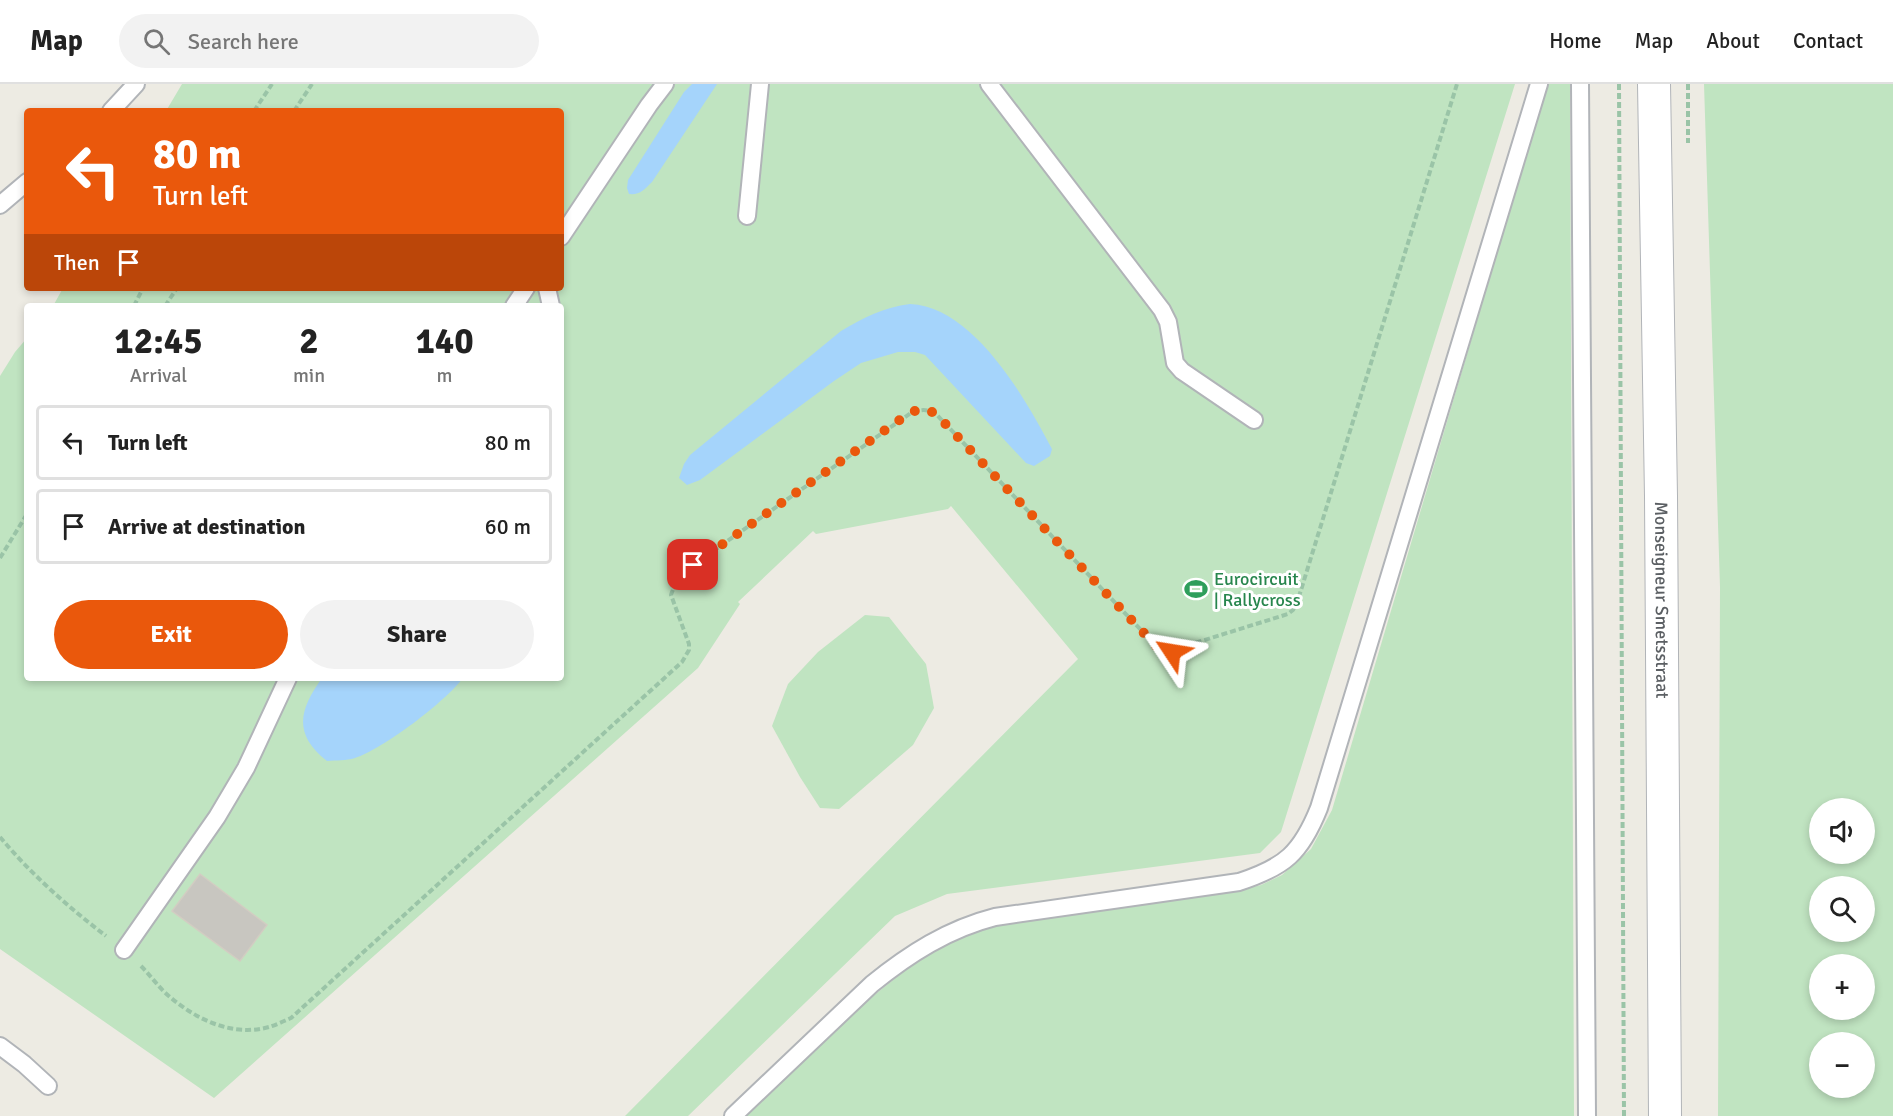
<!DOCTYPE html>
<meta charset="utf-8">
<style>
:root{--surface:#fff;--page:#f2f2f2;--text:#222;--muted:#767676;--line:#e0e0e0;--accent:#ea580c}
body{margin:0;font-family:Signika,sans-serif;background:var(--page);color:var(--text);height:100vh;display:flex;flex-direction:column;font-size:22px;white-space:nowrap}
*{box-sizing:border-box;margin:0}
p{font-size:20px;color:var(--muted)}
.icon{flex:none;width:33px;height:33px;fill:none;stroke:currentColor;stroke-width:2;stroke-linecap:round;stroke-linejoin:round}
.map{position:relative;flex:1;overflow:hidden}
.sheet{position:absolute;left:24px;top:219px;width:540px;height:378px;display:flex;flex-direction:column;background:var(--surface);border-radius:6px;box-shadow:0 3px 9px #0003}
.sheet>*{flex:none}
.top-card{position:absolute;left:24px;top:24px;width:540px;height:183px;border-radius:6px;box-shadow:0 3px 9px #0003;background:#ea580c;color:#fff;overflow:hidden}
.tools{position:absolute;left:1809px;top:714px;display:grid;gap:12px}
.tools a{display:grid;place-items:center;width:66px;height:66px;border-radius:50%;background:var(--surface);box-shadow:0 3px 9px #0003;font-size:30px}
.pin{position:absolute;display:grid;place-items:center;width:51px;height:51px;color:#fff;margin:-26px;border-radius:12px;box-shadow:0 3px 9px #0006}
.me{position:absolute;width:66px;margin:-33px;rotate:303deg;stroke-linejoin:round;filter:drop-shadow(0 0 4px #0008)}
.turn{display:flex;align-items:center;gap:21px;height:126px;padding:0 30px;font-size:27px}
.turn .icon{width:78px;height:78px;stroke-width:2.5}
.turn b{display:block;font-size:42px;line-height:51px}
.then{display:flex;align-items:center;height:57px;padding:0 30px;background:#0003;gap:12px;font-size:22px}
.eta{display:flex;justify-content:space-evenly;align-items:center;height:102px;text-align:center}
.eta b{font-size:36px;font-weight:700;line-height:42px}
.primary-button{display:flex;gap:12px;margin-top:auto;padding:12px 30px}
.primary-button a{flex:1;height:69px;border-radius:36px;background:var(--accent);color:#fff;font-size:24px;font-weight:700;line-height:69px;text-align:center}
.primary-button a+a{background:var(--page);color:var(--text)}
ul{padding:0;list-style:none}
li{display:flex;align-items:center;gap:18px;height:75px;margin:0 12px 9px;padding:0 18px;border:3px solid var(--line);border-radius:6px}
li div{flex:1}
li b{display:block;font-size:22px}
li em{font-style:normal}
header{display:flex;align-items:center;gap:36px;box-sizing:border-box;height:84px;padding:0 30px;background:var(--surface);border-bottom:2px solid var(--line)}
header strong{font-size:28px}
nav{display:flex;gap:33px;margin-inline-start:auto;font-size:21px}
.search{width:420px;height:54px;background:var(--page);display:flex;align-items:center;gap:15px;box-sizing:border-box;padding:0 21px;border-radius:33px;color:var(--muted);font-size:22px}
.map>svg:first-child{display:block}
</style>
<header>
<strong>Map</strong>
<div class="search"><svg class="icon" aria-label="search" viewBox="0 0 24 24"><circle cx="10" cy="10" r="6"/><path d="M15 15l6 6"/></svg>Search here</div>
<nav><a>Home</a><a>Map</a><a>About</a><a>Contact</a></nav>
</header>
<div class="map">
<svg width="1893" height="1032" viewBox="0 0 1893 1032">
<rect width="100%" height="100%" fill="#edebe3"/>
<!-- green -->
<g fill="#c0e4c1" fill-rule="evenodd">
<polygon points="182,0 1515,0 1281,748 1260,769 947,810 895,832 688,1032 625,1032 1078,575 951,422 948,425 816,450 813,447 738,518 740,520 698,584 214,1014 0,865 0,292 15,268 27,254 27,594 561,594 561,222 53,222 63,204 561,204 561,27 166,27"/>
<polygon points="1547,0 1570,0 1574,1032 746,1032 863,920 908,884 948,859 989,843 1244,805 1261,801 1282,791 1311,765 1332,726"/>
<path d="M1704 0H1893V1032H1718L1720 503ZM1820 724H1864V770H1820ZM1820 802H1864V848H1820ZM1820 880H1864V926H1820ZM1820 958H1864V1004H1820Z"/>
<polygon points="865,531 889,533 926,580 934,624 913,661 839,725 820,724 800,693 772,642 788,600 818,568"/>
</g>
<!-- water -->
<g fill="#a5d4fb">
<path d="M692 0H717L652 98C644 106 640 111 629 110L627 104 628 96 684 8Z"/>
<path d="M910 220C974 223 1025 314 1052 365L1050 372 1034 382 1026 379 925 271 915 268H898L861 279 834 297 700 396 687 401 679 394 684 380 690 371 841 247C863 234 884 223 910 220Z"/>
<path d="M322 594H463C445 618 383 665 355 674 346 677 336 676 327 677 293 650 299 626 322 594Z"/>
</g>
<!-- building -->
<polygon fill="#c8c6c0" stroke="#d2cdc2" stroke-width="1.5" points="200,790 267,841 240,877 172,827"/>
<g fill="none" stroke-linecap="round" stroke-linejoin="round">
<!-- service casing -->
<g stroke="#b1b4b8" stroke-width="20">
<g id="service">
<polyline points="989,0 1162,226 1168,238 1175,279 1182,287 1254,336"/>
<polyline points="1580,0 1587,1032"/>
<polyline points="111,27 136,0"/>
<polyline points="0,121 27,98"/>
<polyline points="747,132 760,0"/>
<polyline points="561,153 649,21 665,0"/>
<polyline points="547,204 551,222"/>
<polyline points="514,222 526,204"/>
<polyline points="124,866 217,733 246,684 288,594"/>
<polyline points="0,962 24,980 48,1002"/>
<path d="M733 1032 872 900C909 870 948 845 995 833L1239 798C1285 783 1301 769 1319 724L1539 0"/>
</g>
</g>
<!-- minor casing -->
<g stroke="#b1b4b8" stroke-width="34">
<g id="minor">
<path id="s1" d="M1654 0 1661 412 1665 1032"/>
</g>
</g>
<!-- path -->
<g stroke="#9ac4a7" stroke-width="4" stroke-dasharray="6 3" stroke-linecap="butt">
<polyline points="1619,0 1624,1032"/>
<polyline points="1688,0 1688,59"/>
<polyline points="254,27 272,0"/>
<polyline points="294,27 312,0"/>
<polyline points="134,222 143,204"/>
<polyline points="165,222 177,204"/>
<polyline points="0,474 27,430"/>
<path d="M0 753C30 789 68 823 106 852"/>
<path d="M141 882C151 892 159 904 170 913 197 936 233 953 269 943 276 941 284 937 291 934L682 578 689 566V560L671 511C675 498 683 490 693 481L911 329C922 325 927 325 936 330L1159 565 1166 568 1288 530 1293 526 1297 519 1457 0"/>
</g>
<!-- service -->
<use href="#service" stroke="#fff" stroke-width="16"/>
<!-- minor -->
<use href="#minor" stroke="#fff" stroke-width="32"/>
</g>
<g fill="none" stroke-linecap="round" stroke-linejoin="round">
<!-- route -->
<path stroke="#ea580c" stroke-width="10" stroke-dasharray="0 18" d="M693 481 911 328C922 325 927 325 936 330L1159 565 1166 568H1172"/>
</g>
<!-- icons -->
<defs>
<g id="stadium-bare" transform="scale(1.8)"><path d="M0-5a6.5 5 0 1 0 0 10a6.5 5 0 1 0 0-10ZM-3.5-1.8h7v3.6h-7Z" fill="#2e9e5b" stroke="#fff" stroke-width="2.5" paint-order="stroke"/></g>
</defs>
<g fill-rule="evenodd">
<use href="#stadium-bare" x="1196" y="505"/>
</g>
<g text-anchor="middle" stroke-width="6" stroke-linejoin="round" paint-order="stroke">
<!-- leisure labels -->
<g font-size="18" fill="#27864d" stroke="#fff" text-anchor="start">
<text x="1214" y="501">Eurocircuit<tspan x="1214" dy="21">| Rallycross</tspan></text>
</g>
<!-- street labels -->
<g font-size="18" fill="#5b5f63" stroke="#fff">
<text dy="6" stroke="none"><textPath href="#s1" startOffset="516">Monseigneur Smetsstraat</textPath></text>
</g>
</g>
</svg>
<div class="tools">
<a><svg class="icon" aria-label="sound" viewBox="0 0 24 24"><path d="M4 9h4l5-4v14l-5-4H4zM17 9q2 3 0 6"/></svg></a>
<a><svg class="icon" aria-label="search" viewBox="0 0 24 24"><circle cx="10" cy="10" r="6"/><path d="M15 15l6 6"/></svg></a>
<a>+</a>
<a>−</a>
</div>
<div class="pin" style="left:693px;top:481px;background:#d93025"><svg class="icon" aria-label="arrive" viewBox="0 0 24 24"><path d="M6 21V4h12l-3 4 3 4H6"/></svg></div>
<svg class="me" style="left:1172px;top:568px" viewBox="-20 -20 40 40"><path d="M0-17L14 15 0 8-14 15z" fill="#ea580c" stroke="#fff" stroke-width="4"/></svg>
<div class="top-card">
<div class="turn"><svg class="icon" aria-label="left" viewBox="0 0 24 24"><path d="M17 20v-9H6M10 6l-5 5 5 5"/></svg><div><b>80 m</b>Turn left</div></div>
<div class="then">Then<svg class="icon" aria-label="arrive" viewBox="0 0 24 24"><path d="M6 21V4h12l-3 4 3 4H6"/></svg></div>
</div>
<section class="sheet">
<div class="eta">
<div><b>12:45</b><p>Arrival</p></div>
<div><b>2</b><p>min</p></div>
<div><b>140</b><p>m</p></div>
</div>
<ul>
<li><svg class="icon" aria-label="left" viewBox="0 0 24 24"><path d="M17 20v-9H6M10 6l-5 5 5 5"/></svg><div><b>Turn left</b></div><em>80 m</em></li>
<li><svg class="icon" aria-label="arrive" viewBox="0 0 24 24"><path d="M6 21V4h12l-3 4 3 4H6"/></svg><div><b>Arrive at destination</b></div><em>60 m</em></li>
</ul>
<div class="primary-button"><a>Exit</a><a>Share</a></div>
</section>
</div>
